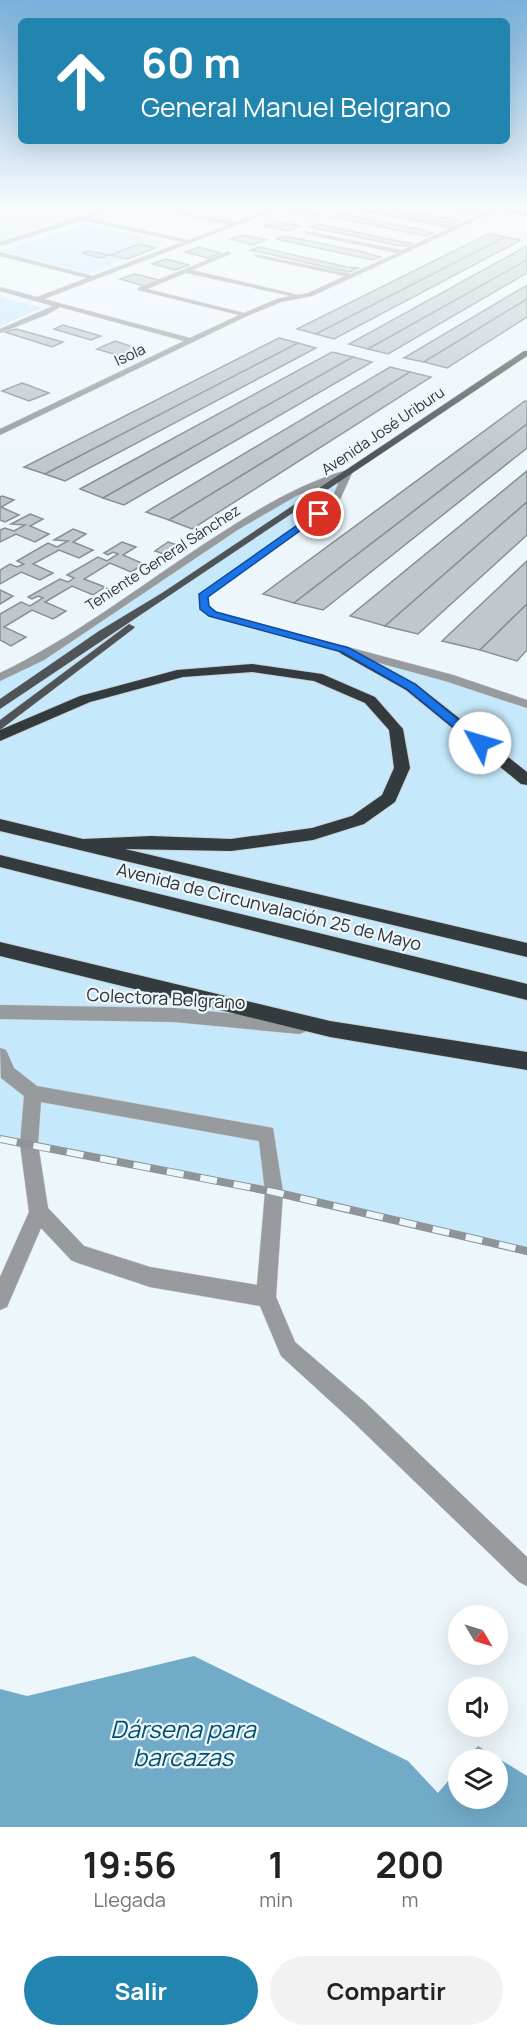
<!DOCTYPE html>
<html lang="es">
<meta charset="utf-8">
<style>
:root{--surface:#fff;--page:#f2f2f2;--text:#222;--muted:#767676;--accent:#2185af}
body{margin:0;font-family:Manrope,sans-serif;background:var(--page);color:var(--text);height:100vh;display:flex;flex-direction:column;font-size:22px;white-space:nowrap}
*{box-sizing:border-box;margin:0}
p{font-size:20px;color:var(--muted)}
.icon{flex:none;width:33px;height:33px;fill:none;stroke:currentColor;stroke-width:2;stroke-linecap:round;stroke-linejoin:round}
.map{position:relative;height:1827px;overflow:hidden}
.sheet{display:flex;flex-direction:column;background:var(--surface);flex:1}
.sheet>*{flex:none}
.banner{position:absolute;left:18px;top:18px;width:492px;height:126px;border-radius:9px;box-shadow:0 6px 24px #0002;background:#2185af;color:#fff;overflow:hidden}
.needle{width:39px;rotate:128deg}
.fabs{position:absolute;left:448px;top:1605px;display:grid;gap:12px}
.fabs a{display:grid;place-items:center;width:60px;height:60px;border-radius:50%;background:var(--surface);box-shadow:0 6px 24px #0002;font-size:30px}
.pin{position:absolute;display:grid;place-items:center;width:51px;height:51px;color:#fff;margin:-26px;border:3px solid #fff;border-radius:50%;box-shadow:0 2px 6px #0007}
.me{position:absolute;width:66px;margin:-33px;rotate:309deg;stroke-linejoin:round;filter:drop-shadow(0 0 4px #0008)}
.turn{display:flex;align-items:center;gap:21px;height:126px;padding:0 24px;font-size:27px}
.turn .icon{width:78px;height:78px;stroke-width:2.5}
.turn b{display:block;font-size:42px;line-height:51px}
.eta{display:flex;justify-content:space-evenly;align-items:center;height:102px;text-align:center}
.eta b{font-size:36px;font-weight:700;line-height:42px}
.cta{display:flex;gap:12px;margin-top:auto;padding:12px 24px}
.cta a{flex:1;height:69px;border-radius:36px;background:var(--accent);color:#fff;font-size:24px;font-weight:700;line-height:69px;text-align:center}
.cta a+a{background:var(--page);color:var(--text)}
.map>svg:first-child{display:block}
</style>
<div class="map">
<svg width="527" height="1827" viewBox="0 0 527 1827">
<rect width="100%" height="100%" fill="#edf6fb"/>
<!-- green -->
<g fill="#c5e8fb">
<polygon points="0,205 35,205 77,214 0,239"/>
<polygon points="85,224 164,241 156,248 89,273 2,251"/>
<polygon points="0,297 41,308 0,326"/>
<polygon points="347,473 335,502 203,596 212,614 527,704 527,1251 274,1192 0,1139 0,677 17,670 236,527 295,493"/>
</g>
<!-- water -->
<polygon fill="#72abc8" points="194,1656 408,1761 438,1793 459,1768 459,1798 498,1798 498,1760 466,1759 478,1746 527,1776 527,1827 0,1827 0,1689 27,1696"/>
<!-- building -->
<g fill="#c0c8cd" stroke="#889094" stroke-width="1.5">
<polygon points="374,205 451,219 461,220 455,223 444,222 361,206"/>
<polygon points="428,205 444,205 480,211 474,214"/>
<polygon points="301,208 323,213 312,217 290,212"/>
<polygon points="340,214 412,228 433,233 426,236 332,217"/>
<polygon points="277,221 300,226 288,231 265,226"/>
<polygon points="317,224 403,242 413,243 406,246 395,245 310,227"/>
<polygon points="488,234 505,237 316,334 297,329"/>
<polygon points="243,235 266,240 253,245 230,239"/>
<polygon points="284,236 359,251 380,257 373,260 276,239"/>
<polygon points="505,237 521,240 334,339 316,334"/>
<polygon points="139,244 156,248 127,259 110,255"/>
<polygon points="527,246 527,260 368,349 349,344"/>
<polygon points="198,247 221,253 208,258 185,252"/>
<polygon points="259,247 347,267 358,268 349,272 339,270 251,250"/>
<polygon points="90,251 108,255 101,258 82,253"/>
<polygon points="166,259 189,265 175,270 152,264"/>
<polygon points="527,260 527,273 388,354 368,349"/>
<polygon points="135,274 159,280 144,286 120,279"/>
<polygon points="527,285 527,299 424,362 404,358"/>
<polygon points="527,299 527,317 447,368 424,362"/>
<polygon points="63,325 101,336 91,340 54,329"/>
<polygon points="16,329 63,342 52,347 5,332"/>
<polygon points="279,338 298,343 45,474 24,467"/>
<polygon points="115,341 142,350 124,357 97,349"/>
<polygon points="298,343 316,348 65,481 45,474"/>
<polygon points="332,352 353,357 103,498 80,489"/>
<polygon points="353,357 372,362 124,505 103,498"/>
<polygon points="390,367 410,372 169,520 146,512"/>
<polygon points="410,372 431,377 192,529 169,520"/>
<polygon points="22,383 49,393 29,401 2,391"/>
<polygon points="525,401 527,402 527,424 294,603 263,594"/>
<polygon points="527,424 527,448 323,610 294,603"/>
<polygon points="527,471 527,502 385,626 350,616"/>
<polygon points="2,496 14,500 1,507 19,515 5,522 0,520 0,497"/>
<polygon points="527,502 527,535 418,634 385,626"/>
<polygon points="30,514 43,519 30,526 49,534 35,542 16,534 0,542 0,530 5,528 14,531 25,525 11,524"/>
<polygon points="73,529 86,534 73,542 93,550 79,558 59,550 33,564 53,573 40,580 21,572 0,584 0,570 10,564 17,567 24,564 17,561 48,543 57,547 68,541 54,540"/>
<polygon points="122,542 136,547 123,555 144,564 131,572 110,563 84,579 105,587 93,595 72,586 45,602 66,611 53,619 32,610 4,627 26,637 11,646 0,640 0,614 21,602 30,606 43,598 38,596 32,599 28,597 60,579 68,582 74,578 67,575 98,557 107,561 118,554 113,552 108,555 104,553"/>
<polygon points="168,542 180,546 167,555 155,551"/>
<polygon points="527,561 527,604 480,650 442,641"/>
<polygon points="0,590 13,596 0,604"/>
<polygon points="527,604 527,650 517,661 480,650"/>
</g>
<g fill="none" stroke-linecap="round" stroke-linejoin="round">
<!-- minor casing -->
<g stroke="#cbd3d8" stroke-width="1">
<g id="minor">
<path d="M119 205H126L89 218 188 240 229 225 138 205 235 222 282 205H289L44 299 190 338 239 315 138 290V288L229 251 231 254 192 270 298 295 308 293 345 276 256 257 254 254 351 274 397 253 306 234 304 231 402 250 450 228 358 211 360 208 455 226 492 209 478 205 497 207 504 205 506 206 503 208 527 212V216L498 210 312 296 281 302 247 316 0 435V429L184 341 60 307 46 315 0 333V329L53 306 0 291V287L37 297 87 278 0 256V252L93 276 182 242 83 220 0 246V242ZM186 273 291 296 277 299 244 313 147 289Z"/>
<path d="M347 470 352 473 338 504 208 597 209 606 216 612 453 675 527 700V708L445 681 208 616 200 609 199 594 331 501 340 479 298 495 239 529 44 660 0 681V673C71 639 136 589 201 546 247 516 294 485 347 470Z"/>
<polygon points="0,1005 174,1008 299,1020 305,1022 307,1027 305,1032 299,1034 174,1022 0,1019"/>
<path d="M0 1048 6 1050 14 1068 37 1086 273 1128 283 1192 276 1297 295 1342 366 1403 527 1557V1586L519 1582 350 1419 281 1356 260 1306 150 1287 78 1263 71 1260 41 1228 7 1307 0 1310V1277L29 1212 20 1144 24 1096 1 1078ZM41 1102 259 1141 265 1192 257 1285 150 1267 84 1246 48 1208 38 1144Z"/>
</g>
</g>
<!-- major casing -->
<g stroke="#cbd3d8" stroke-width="1">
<g id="major">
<polygon points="524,351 527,351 527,356 0,709 0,699 99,631 162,593"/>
<polygon points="129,624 135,627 133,629 0,730 0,720"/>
</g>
</g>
<!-- highway casing -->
<g stroke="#cbd3d8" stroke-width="2">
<g id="highway">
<polygon points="345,646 416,684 527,772 527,785 521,784 406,690 340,653 338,650 340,647"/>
<polygon points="252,664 322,674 375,697 403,729 410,768 395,802 364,824 313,840 231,851 125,849 527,943 527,957 0,831 0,819 83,839 151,836 231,839 312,828 352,816 382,795 394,768 389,730 365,703 314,681 252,672 183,677 90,702 0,741 0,730 80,696 177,670"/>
<polygon points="0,855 527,984 527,1000 0,867"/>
<polygon points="0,942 330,1021 527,1052 527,1070 330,1037 0,956"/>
</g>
</g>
<!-- minor -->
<use href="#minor" fill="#989b9d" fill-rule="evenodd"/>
<!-- major -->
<use href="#major" fill="#4e5457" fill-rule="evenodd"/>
<!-- highway -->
<use href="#highway" fill="#343b3f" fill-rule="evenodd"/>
<!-- rail casing -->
<g stroke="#8e9498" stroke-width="8">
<polyline id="rail" points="0,1139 274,1192 527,1251"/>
</g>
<!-- rail -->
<use href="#rail" stroke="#edf6fb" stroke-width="6" stroke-dasharray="17" stroke-linecap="butt"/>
</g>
<!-- sky -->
<linearGradient id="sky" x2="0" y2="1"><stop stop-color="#79b0db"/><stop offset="0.45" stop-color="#f7fbfd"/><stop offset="1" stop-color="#f7fbfd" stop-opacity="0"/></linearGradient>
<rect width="527" height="460" fill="url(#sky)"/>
<!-- route -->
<polygon fill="#1a73e8" stroke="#114b97" stroke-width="1.5" points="316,512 323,514 208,597 209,606 216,612 349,648 415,684 484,741 484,746 476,746 407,689 342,652 209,616 200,609 199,594"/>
<g text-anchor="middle" stroke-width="4.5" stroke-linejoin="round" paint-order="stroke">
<!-- far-street labels -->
<g font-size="15" fill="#303436" stroke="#edf6fb">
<text transform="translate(130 355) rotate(-25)" y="5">Isola</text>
<text transform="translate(383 431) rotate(-34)" y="5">Avenida José Uriburu</text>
<text transform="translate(163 558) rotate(-33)" y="5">Teniente General Sánchez</text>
</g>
<!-- street labels -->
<g font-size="18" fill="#303436" stroke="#edf6fb">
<text transform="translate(269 907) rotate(14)" y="6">Avenida de Circunvalación 25 de Mayo</text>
<text transform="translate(166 999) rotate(3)" y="6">Colectora Belgrano</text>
</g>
<!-- near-water labels -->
<g font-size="24" font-style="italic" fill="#00506d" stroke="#edf6fb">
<text x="183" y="1738">Dársena para<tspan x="183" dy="28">barcazas</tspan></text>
</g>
</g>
</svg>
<div class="fabs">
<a><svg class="needle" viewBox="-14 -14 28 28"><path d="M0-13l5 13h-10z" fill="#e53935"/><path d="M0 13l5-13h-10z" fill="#767676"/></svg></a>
<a><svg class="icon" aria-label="sound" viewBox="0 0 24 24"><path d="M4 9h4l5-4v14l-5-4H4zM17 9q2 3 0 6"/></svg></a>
<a><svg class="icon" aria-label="layers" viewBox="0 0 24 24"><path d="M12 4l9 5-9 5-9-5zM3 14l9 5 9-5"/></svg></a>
</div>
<div class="pin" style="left:319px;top:514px;background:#d93025"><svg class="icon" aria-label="arrive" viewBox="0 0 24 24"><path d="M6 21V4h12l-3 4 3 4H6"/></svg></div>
<svg class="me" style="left:480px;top:743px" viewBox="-20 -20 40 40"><circle r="19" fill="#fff"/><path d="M0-13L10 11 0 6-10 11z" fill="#1a73e8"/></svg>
<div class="banner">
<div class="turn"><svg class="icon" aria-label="ahead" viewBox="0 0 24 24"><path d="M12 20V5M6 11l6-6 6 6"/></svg><div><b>60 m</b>General Manuel Belgrano</div></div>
</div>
</div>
<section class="sheet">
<div class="eta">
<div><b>19:56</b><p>Llegada</p></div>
<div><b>1</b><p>min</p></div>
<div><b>200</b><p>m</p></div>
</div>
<div class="cta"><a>Salir</a><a>Compartir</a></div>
</section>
